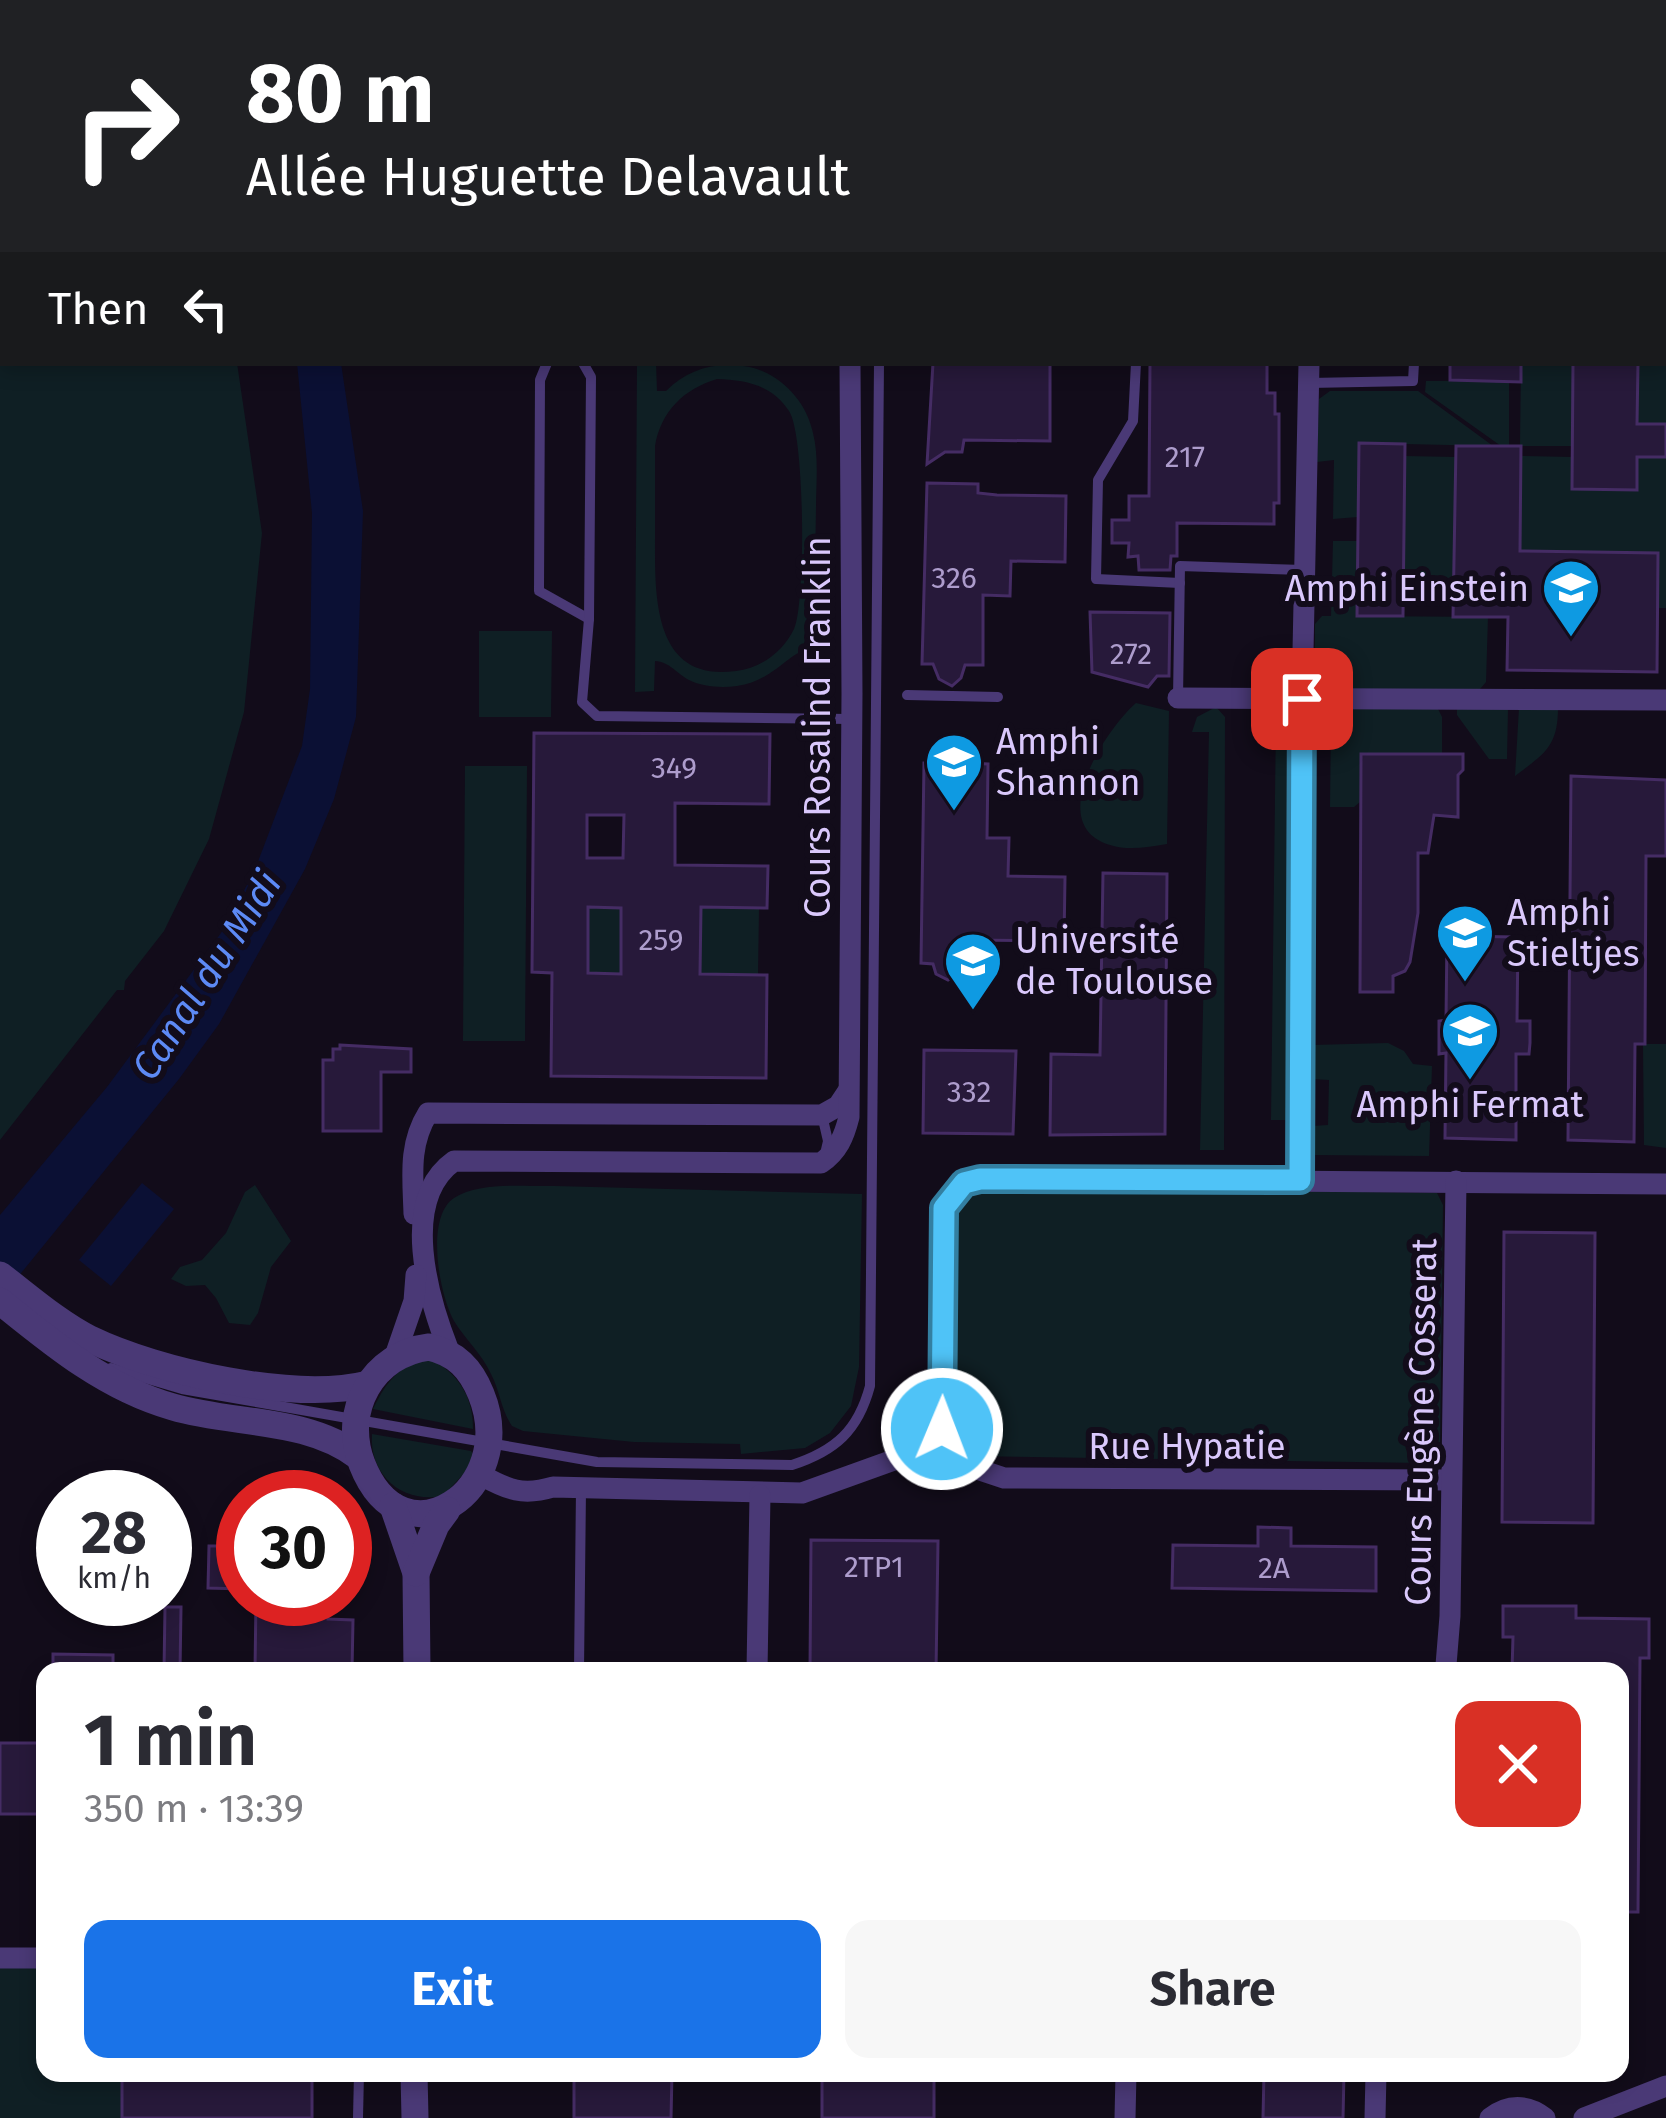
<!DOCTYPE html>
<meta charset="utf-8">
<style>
:root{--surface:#fff;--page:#f7f7f7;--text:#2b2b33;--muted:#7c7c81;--accent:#1a73e8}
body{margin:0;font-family:"Fira Sans",sans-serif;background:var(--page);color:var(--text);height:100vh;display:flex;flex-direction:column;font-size:45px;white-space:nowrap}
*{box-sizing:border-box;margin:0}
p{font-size:39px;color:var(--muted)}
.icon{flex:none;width:66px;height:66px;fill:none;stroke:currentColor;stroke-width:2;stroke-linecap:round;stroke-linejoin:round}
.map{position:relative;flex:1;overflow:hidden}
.side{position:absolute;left:36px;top:1662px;width:1593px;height:420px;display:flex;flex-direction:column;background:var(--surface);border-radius:24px;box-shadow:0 6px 18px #0003}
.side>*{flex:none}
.banner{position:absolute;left:0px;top:0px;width:1668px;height:366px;box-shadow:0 6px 18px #0003;background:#202124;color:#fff;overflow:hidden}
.speed{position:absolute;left:36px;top:1470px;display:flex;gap:24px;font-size:60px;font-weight:700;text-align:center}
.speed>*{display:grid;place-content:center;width:156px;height:156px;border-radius:50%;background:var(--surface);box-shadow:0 6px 18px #0003;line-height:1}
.speed small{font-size:30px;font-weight:400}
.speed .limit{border:18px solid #d22;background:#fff;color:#111}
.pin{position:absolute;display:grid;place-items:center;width:102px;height:102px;color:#fff;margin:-51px;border-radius:24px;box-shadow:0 6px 18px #0006}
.me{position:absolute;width:132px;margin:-66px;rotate:1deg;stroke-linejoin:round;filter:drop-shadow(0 0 9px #0008)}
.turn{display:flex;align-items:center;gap:42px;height:252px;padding:0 48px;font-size:54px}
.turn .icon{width:156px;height:156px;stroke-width:2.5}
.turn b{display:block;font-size:84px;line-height:102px}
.then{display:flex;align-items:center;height:114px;padding:0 48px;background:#0003;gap:24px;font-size:45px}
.round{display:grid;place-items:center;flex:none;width:126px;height:126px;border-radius:24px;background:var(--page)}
.head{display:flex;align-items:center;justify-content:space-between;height:204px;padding:0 48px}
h1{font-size:72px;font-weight:700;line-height:90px}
.action{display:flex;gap:24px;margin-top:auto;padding:24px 48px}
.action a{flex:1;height:138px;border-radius:24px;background:var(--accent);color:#fff;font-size:48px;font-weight:700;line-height:138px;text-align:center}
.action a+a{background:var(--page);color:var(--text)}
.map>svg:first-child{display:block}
</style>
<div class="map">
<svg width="1666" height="2118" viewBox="0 0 1666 2118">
<rect width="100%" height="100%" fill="#120c1a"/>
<!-- green -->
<g fill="#0f1f24" fill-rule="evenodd">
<polygon points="0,0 185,0 185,3 3,3 3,363 237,363 262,533 244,712 209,839 164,931 125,981 124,990 117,990 0,1140"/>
<polygon points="1666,287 1666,424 1637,447 1638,363 1665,363"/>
<path d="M637 363H656L657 391H666C687 370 713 362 743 366 777 370 806 399 813 433 819 457 816 483 816 508 815 555 815 602 814 648 790 649 775 681 737 686 721 688 703 687 689 680 676 673 670 662 655 661L654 691 635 692ZM717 379C746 380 772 385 789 411 805 434 806 604 794 629 783 652 761 668 736 671 652 683 655 594 655 538 655 507 655 476 655 446 661 411 684 389 717 379Z"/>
<polygon points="1495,363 1509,363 1509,446 1501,446 1425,392 1426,381 1494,381"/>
<polygon points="1521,363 1573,363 1572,446 1520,446"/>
<polygon points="1330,391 1418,391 1493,446 1360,443 1358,517 1333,519 1334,460 1317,462 1319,399"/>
<polygon points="1405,456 1456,457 1454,606 1403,605"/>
<polygon points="1521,456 1572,457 1573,489 1636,490 1637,457 1666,457 1666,608 1657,608 1657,553 1530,551 1519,607"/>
<polygon points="1333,541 1358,541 1358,616 1488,617 1486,682 1480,689 1327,690 1315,677 1315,624 1322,616 1331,616"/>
<polygon points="479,631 552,631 551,717 479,717"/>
<path d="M1136 703 1169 711 1167 844C1148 847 1129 851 1110 845 1043 825 1106 729 1136 703Z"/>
<polygon points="1216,707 1225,717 1224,1150 1200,1150 1209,732 1192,732 1197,717"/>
<polygon points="1283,708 1292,708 1295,1120 1271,1120 1276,717"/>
<polygon points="1327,708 1438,709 1442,717 1442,754 1362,754 1361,801 1354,807 1330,807 1331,720 1314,719"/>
<polygon points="1457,708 1508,708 1507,759 1489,759 1457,715"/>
<path d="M1519 708H1558C1558 747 1544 754 1515 776Z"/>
<polygon points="465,766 527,766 525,1041 463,1041"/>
<polygon points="588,907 621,907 621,974 588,973"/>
<polygon points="701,907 759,908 758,975 700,974"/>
<polygon points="1388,1043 1404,1051 1413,1064 1432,1066 1429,1156 1312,1155 1312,1126 1328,1125 1329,1080 1312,1079 1312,1045"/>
<polygon points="1643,1044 1666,1044 1666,1148 1644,1145"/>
<polygon points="255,1185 291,1241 271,1267 258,1313 250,1325 229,1323 216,1298 205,1285 186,1286 171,1279 180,1267 202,1260 226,1233 245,1192"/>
<path d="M555 1186 862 1194 859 1367 851 1406 830 1433 805 1448 741 1454 740 1444 634 1442 523 1431 512 1426C501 1410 500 1391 491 1374 482 1354 465 1339 454 1321 439 1294 425 1217 454 1198 481 1181 525 1187 555 1186Z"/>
<polygon points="984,1187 1437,1193 1443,1205 1440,1453 1423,1463 970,1456 959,1447 953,1433 954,1213 966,1194"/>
<path d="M433 1360C460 1376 473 1398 473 1429L373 1409C386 1382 401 1361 433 1360Z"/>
<path d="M372 1434 471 1451 473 1454 468 1469 443 1496C402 1504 369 1475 372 1434Z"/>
<polygon points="45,1965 45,2073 122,2073 122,2118 0,2118 0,1966"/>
</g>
<!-- water -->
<g fill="#0b1034">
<polygon points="297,363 341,363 363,511 356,717 334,799 305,869 219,1024 179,1079 0,1299 0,1215 107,1087 221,933 254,872 302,746 310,689 312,513"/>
<polygon points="142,1183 174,1209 111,1286 79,1260"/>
</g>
<!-- building -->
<g fill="#27193a" stroke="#452c64" stroke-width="3" fill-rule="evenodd">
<polygon points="933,363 1050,363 1050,441 964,440 962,452 945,452 927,464"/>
<polygon points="1150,363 1267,363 1267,393 1275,393 1275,414 1279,414 1279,503 1274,503 1274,524 1177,523 1177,556 1171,556 1170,570 1139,570 1138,556 1128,557 1129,543 1112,543 1112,520 1129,520 1129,496 1149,496"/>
<polygon points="1450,363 1521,363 1521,382 1450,380"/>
<polygon points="1573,363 1638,363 1637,424 1666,424 1666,457 1637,457 1637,490 1572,489"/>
<polygon points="1359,443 1405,444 1403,616 1357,616"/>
<polygon points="1456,446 1521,446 1520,551 1658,553 1657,672 1507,670 1508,617 1453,617"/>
<polygon points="927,483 978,484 978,493 997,495 1066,496 1065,562 1011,561 1010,596 983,595 983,665 965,665 961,678 952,686 939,679 933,664 922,664"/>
<polygon points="1090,612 1170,613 1169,676 1157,676 1148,687 1092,672"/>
<path d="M534 733 770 734 769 804 675 803V865L768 866 767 908 701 907 700 974 767 975 766 1078 551 1076 552 973 532 972ZM587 815H624L623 858H587ZM588 907 621 908V974L588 973Z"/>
<polygon points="948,747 958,751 966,763 988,764 987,838 1009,838 1008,876 1065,877 1064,941 972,940 972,964 961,964 956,975 948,980 936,974 933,964 921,963 924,763 936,763 940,753"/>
<polygon points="1361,754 1463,754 1463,770 1458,775 1458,817 1434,815 1428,853 1418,853 1418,913 1410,962 1405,971 1393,976 1393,992 1360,992"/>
<polygon points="1571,776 1666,780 1666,856 1646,856 1645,1044 1635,1044 1634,1142 1568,1140"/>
<polygon points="1103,873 1167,874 1165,1134 1050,1135 1051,1054 1100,1055"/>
<polygon points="1447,936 1518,937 1517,1021 1530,1021 1530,1043 1529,1054 1516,1054 1516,1140 1445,1138 1446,1053 1439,1054 1439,1021 1446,1020"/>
<polygon points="340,1045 411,1049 411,1072 381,1072 381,1131 323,1131 323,1060 333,1060 333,1049 340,1049"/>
<polygon points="924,1050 1016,1051 1013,1134 923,1133"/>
<polygon points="1504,1232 1595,1233 1593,1523 1502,1522"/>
<polygon points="1258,1527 1291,1528 1291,1546 1376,1547 1376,1591 1172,1588 1173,1545 1258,1546"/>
<polygon points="811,1540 938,1541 936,1671 810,1671"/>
<polygon points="209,1546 243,1546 243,1589 208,1588"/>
<polygon points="256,1599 311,1599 311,1612 328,1612 328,1619 353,1620 352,1671 255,1671"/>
<polygon points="1503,1606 1576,1606 1576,1618 1649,1619 1649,1658 1640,1658 1638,1912 1620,1912 1620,1671 1512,1671 1513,1637 1503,1637"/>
<polygon points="165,1607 181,1607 180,1671 164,1671"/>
<polygon points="53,1654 113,1655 113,1671 53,1671"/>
<rect x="0" y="1743" width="45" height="71"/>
<rect x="122" y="2073" width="190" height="45"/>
<polygon points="574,2073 672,2073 671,2118 574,2118"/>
<rect x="822" y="2073" width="112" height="45"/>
<polygon points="1264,2073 1344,2073 1343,2118 1263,2118"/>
</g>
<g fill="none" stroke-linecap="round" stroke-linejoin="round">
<!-- service -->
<g stroke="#4a3976" stroke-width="10">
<polyline points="885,3 885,0"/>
<polyline points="1416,3 1416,0"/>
<polyline points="547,363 540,380 539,591 589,619"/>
<polyline points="583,363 591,377 589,619 582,702 597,716 852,719"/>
<polyline points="1136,363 1133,421 1098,480 1096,579 1180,583"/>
<polyline points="1309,383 1413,381 1414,363"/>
<polyline points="907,695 998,697"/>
<polyline points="1178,698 1180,566 1304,570"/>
<polyline points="822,1115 828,1141 825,1154"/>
<path d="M111 1368 182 1389 597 1462 792 1465C835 1451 858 1431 870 1386L879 363"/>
<polyline points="579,1671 581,1489"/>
<polyline points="358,2118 359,2073"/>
</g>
<!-- minor -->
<g stroke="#4a3976" stroke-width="21">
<polyline points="860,3 860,0"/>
<polyline points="1310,3 1310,0"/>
<polyline points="1178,698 1666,700"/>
<polyline points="1300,1181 1302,699 1309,363"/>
<path d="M414 1214C413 1178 408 1145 428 1113L822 1115 838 1106 848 1091"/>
<path d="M449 1351C428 1298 399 1200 454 1161L821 1163C838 1151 844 1137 849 1117L852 693 850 363"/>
<polyline points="395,1356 414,1301 416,1275"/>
<polyline points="936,1439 965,1465 1004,1478 1451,1480"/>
<path d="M481 1475C508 1490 523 1496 553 1487L802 1493 927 1448 942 1429 944 1208 964 1182 980 1179 1666 1184"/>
<polyline points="1446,1665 1450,1616 1456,1181"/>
<polyline points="757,1671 760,1495"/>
<polyline points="0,1958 45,1958"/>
<polyline points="1125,2118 1126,2073"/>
<polyline points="1375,2118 1376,2073"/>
<path d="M1490 2118C1508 2104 1527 2104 1545 2118"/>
<polyline points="1584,2118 1666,2086"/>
</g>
<!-- tertiary -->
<g stroke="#4a3976" stroke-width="27">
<path d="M0 1275C29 1297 57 1322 90 1339 158 1372 294 1402 368 1384"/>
<path d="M0 1301C53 1344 106 1388 173 1407 234 1425 307 1417 359 1457"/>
<path d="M429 1347C456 1353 471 1369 481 1394 520 1489 403 1569 362 1464 341 1410 373 1354 429 1347Z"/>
<polyline points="393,1506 416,1573 417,1671"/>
<polyline points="416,1573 436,1525 447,1510"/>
<polyline points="414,2073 415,2118"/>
</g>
</g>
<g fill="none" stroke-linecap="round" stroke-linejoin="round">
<!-- route casing -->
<g stroke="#337fa1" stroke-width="30">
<polyline id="route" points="942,1429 944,1208 964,1183 980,1179 1300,1180 1302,699"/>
</g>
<!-- route -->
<use href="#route" stroke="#4fc3f7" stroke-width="21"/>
</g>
<!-- icons -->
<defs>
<g id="university-pin" transform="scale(3)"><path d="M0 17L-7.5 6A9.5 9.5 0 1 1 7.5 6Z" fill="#0e9ae2" stroke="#120c1a"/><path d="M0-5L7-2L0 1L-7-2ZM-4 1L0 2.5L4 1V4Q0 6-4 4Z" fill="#fff"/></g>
</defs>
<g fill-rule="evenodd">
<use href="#university-pin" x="1571" y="588"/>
<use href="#university-pin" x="954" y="762"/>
<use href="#university-pin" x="1465" y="933"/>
<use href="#university-pin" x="973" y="961"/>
<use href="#university-pin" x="1470" y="1031"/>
</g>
<g text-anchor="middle" stroke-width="12" stroke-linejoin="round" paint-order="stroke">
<!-- number labels -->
<g font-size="30" fill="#ad9ccc">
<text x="1185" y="467">217</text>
<text x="954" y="588">326</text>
<text x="1131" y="664">272</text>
<text x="674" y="778">349</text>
<text x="661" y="950">259</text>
<text x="969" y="1102">332</text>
<text x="874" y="1577">2TP1</text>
<text x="1274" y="1578">2A</text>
</g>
<!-- poi labels -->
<g font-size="36" fill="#dac8fc" stroke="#120c1a" text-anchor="start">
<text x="1529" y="601" text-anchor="end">Amphi Einstein</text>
<text x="996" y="754">Amphi<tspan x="996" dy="41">Shannon</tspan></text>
<text x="1507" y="925">Amphi<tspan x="1507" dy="41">Stieltjes</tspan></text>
<text x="1015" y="953">Université<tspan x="1015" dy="41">de Toulouse</tspan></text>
<text x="1470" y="1117" text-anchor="middle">Amphi Fermat</text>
</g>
<!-- street labels -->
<g font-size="36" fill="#dac8fc" stroke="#120c1a">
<text transform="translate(817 727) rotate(-90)" y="13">Cours Rosalind Franklin</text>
<text transform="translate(1420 1422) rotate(-89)" y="13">Cours Eugène Cosserat</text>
<text x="1187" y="1459">Rue Hypatie</text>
</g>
<!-- water labels -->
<g font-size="39" font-style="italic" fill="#5d8af5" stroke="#120c1a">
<text transform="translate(206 975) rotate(-57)" y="14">Canal du Midi</text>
</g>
</g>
</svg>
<div class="speed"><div>28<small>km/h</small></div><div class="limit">30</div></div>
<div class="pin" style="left:1302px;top:699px;background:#d93025"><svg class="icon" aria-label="arrive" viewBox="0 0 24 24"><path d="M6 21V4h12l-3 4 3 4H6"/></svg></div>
<svg class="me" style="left:942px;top:1429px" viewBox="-20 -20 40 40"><circle r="17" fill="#4fc3f7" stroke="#fff" stroke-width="3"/><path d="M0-11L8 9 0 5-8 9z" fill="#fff"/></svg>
<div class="banner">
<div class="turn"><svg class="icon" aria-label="right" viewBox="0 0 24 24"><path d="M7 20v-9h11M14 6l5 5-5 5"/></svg><div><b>80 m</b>Allée Huguette Delavault</div></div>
<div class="then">Then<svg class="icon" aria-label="left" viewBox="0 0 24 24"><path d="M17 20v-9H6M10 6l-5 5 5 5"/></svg></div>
</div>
<section class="side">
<div class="head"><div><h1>1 min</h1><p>350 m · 13:39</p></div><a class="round" style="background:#d93025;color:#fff"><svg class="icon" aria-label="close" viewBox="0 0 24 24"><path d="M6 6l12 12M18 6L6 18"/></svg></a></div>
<div class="action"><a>Exit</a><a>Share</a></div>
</section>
</div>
